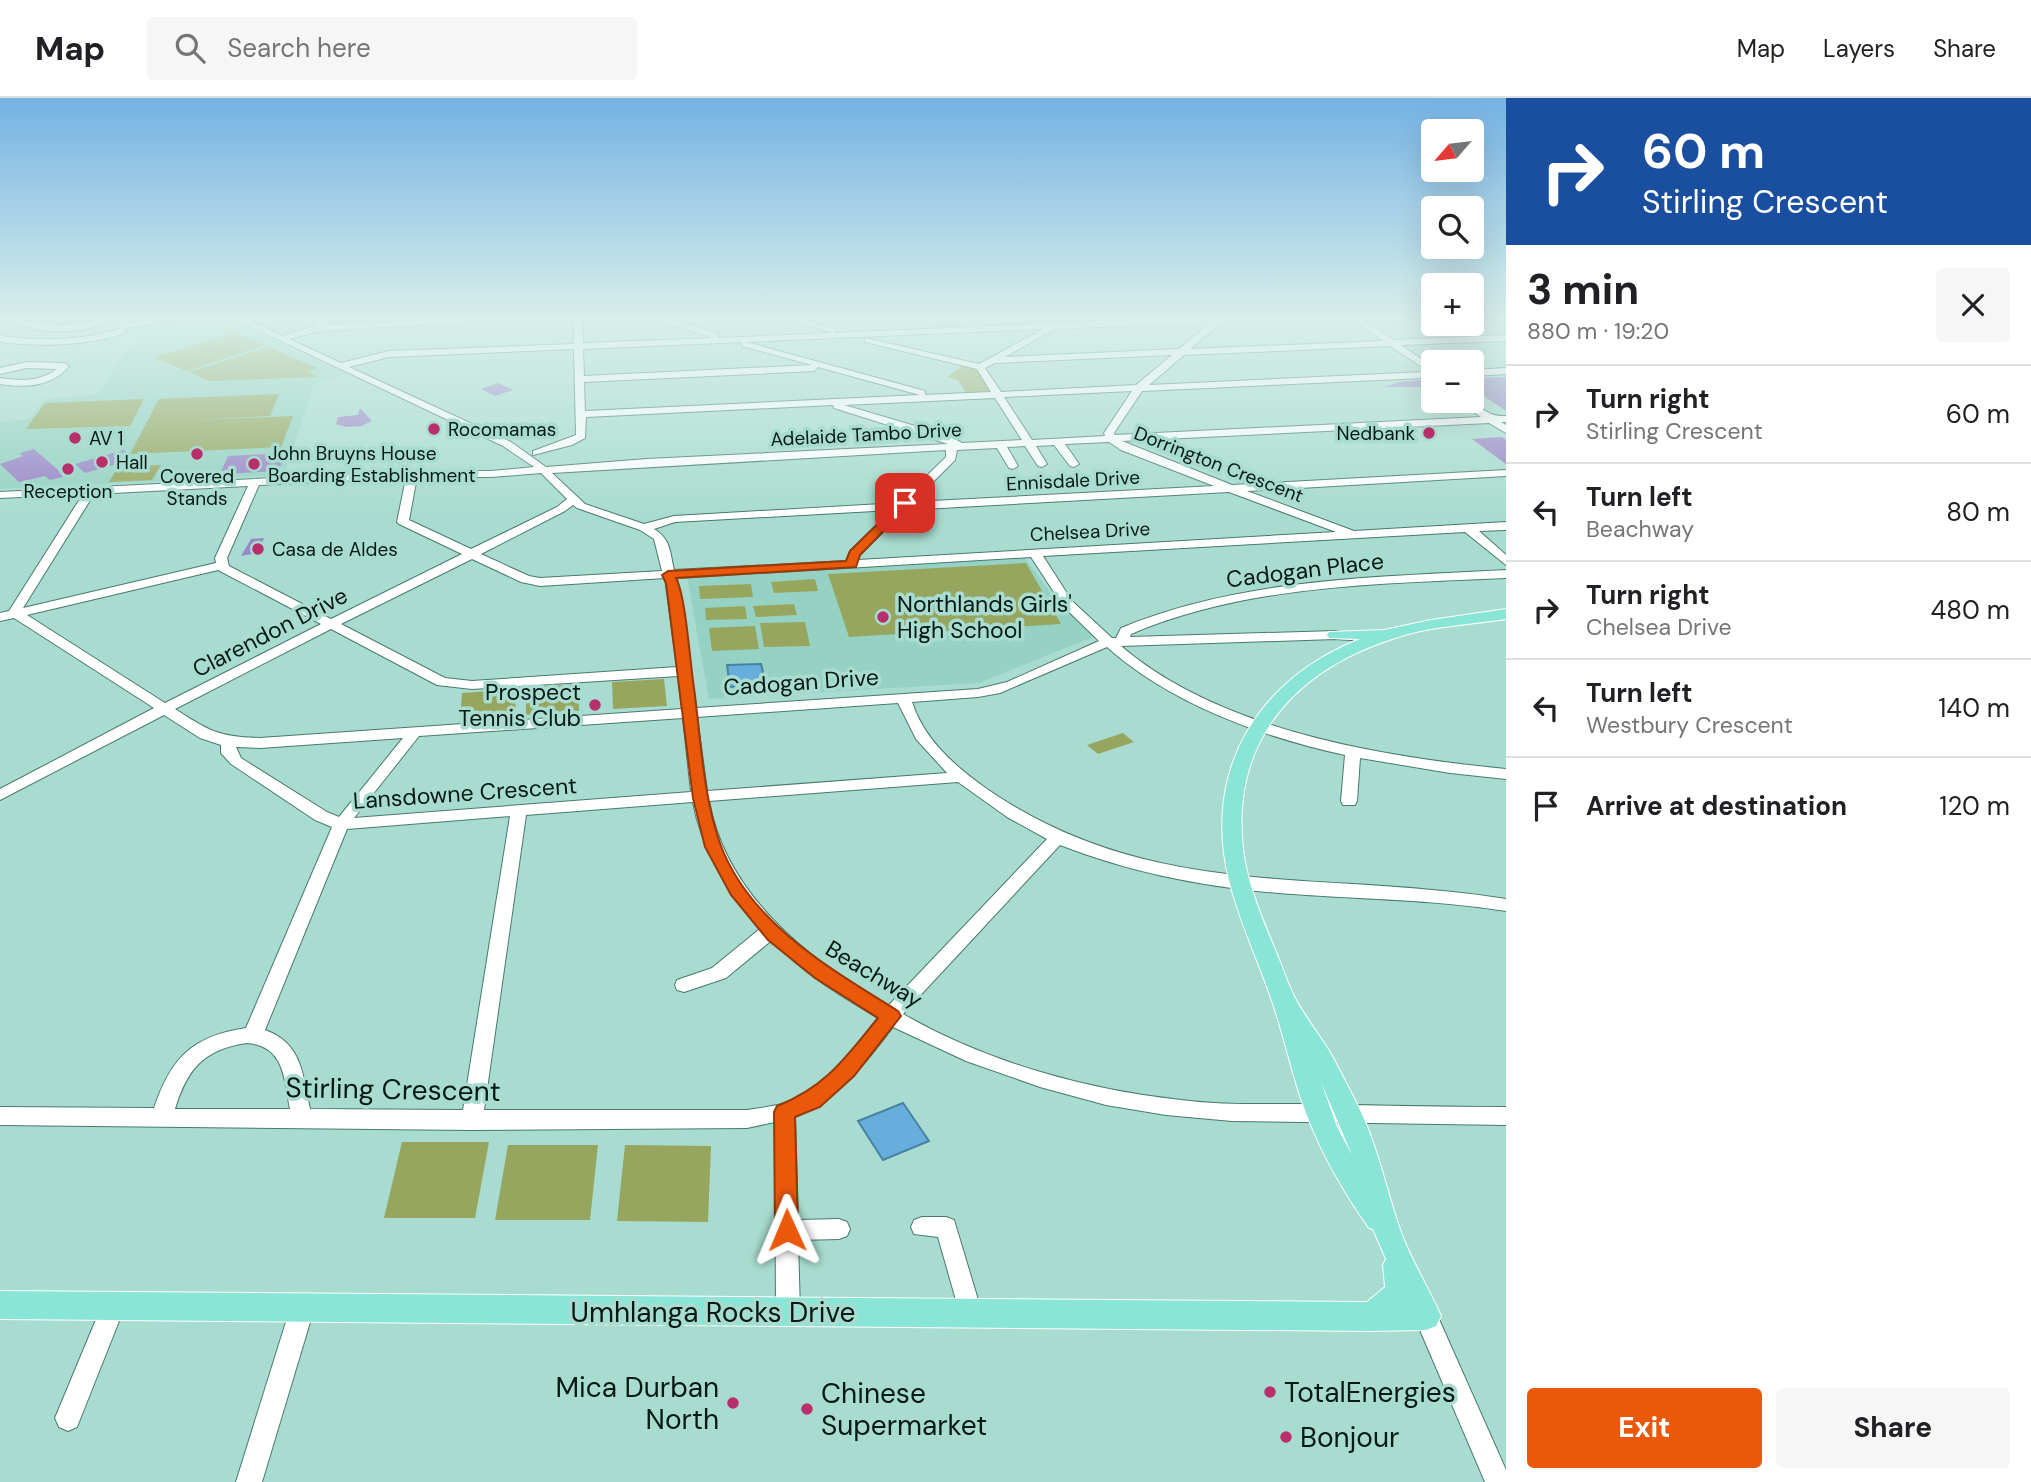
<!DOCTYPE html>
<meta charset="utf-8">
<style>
:root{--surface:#fff;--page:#f6f6f6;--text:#202124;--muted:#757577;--line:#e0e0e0;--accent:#ea580c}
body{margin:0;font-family:"DM Sans",sans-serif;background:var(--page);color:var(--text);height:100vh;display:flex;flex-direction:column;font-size:26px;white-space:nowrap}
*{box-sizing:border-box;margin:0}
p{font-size:23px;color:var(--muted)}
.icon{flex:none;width:38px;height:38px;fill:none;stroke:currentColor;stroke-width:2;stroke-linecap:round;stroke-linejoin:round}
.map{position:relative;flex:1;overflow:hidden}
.details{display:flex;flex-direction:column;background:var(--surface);width:525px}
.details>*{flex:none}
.hud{background:#1a4fa0;color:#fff;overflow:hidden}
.needle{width:46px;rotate:242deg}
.buttons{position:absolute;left:1421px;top:21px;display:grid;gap:14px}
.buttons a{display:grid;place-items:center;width:63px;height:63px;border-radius:7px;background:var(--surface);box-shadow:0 7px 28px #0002;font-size:35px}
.pin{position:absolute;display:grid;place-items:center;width:60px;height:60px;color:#fff;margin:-30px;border-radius:14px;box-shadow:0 4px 10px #0006}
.me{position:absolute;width:77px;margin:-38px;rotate:359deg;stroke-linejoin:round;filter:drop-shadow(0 0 5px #0008)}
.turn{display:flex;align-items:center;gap:24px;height:147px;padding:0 21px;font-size:32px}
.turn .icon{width:91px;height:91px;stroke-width:2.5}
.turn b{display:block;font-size:49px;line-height:60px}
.round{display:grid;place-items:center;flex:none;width:74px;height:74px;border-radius:7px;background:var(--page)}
.headline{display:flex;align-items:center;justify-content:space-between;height:119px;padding:0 21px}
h1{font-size:42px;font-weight:700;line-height:52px}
.primary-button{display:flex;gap:14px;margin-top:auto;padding:14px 21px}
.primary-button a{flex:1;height:80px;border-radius:7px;background:var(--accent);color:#fff;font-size:28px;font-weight:700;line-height:80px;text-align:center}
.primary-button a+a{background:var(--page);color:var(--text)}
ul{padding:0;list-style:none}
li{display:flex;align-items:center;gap:21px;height:98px;padding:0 21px;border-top:2px solid var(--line)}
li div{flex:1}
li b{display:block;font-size:26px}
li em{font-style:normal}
header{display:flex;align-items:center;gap:42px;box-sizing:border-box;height:98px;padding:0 35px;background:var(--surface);border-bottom:2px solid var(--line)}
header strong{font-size:33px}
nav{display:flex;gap:38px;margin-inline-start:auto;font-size:24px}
.search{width:490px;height:63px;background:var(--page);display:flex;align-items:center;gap:18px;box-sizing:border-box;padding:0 24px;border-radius:7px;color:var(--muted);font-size:26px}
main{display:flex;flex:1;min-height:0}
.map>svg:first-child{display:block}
</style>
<header>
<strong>Map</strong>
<div class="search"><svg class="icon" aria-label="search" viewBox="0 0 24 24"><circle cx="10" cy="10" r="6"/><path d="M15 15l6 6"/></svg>Search here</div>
<nav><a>Map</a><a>Layers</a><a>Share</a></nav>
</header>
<main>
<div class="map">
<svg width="1506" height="1384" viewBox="0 0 1506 1384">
<rect width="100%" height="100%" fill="#a9dcd0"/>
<!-- built -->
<g fill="#96d2c3">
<polygon points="181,222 190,236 209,237 240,227 348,276 314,286 284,377 0,391 0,323 27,322 45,301 98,296 130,249 140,246 131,229"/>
<polygon points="1025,460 1053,498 1093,539 979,585 709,601 686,474"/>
</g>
<!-- green -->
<g fill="#97a65e">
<polygon points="233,235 266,247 187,273 154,260"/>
<polygon points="269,249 317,270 307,274 318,279 209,283 189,274"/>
<polygon points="962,268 978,271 994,295 967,297 958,282 947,279"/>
<polygon points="279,296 270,318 177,323 293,318 281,349 130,356 159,301"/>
<polygon points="144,301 130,328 26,331 45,305"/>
<polygon points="161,367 152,382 109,384 118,369"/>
<polygon points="1026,465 1061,526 849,539 828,476"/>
<polygon points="815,481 818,493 774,495 771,484"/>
<polygon points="751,486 753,499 700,501 699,488"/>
<polygon points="794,506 797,517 756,519 753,508"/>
<polygon points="745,508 747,521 706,522 705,510"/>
<polygon points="805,524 810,548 764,549 760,525"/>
<polygon points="755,528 759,551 712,553 709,530"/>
<polygon points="664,581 667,608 613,611 612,584"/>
<polygon points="578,586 579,613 526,617 526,590"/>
<polygon points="516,591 515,618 460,622 462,595"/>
<polygon points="1123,635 1134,644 1098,656 1087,647"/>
<polygon points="402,1044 489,1044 475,1120 384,1120"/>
<polygon points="508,1047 598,1047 590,1122 495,1122"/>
<polygon points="625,1047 711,1048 708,1124 617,1123"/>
</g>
<!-- water -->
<g fill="#66afdd" stroke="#4982a1" stroke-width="2">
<polygon points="761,566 766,586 730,589 727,567"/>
<polygon points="903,1005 929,1043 883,1062 858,1023"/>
</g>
<!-- building -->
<g fill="#9b86c8">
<polygon points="1506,279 1506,313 1472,290 1472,280"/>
<polygon points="1424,282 1433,283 1433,289 1384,289 1399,284"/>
<polygon points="498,285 513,292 495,298 481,291"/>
<polygon points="360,310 372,323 361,328 346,329 336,326 338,319 358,317"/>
<polygon points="1502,339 1506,342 1506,366 1472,341"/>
<polygon points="34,351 57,371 63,379 50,382 45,378 19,384 0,366 23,358 20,355"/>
<polygon points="124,352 134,361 85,375 75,366"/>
<polygon points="287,355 278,373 222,376 223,373 221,374 228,358"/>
<polygon points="264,440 258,455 241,458 251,441"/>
</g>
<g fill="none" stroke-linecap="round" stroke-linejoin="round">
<!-- minor casing -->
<g stroke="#49796f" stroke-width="2">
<g id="minor">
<path d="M9 221 62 227 115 221C87 236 36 239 9 221Z"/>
<path d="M116 221H125L127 225 174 221 128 230 125 235C85 248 42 249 0 244V238C39 243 81 243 119 231L121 228Z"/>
<path d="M235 221H247L282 238 316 228 319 221H328L325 227 450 221H519L319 233 289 241 341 265 389 253 574 246V221H582L583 245 713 240 656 221H670L719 236V240L1153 221H1229L1222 224 1190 251 1383 243 1353 221H1363L1394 242 1506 237V243L1401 247 1433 269V276L1390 248 1184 257 1149 287 1423 274 1428 277 1423 280 1142 293 1114 335 1115 337 1481 319 1459 303C1482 302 1481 319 1506 318V324H1501L1506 327V335L1489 325 1122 343 1232 387 1506 372V378L1247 393 1354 433 1506 424V432L1479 433 1506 457V467L1465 434 1043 458 1072 503 1112 540H1116L1121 530C1242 480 1378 479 1506 472V480C1381 486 1249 486 1131 536L1130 539 1335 533 1352 536V542L1335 541 1121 548C1219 632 1381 659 1506 671V681L1450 675 1360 660 1357 703 1355 707H1343L1341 703 1345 657C1262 639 1171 606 1107 549L1000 595 978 599 912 604C924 642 956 669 987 691 1152 805 1322 771 1506 801V813C1430 801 1354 801 1278 795 1204 789 1129 774 1060 747L903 916C986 964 1087 992 1181 1002 1220 1007 1259 1006 1298 1006 1368 1007 1437 1009 1506 1009V1027L1232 1023 1166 1017 1106 1007 1040 989 966 963 893 929C864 966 841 1000 795 1019L798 1122 839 1121 847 1124 850 1131 847 1138 839 1141 798 1142 800 1214 796 1222 788 1225 780 1222 776 1214 775 1024 747 1030 472 1032 0 1027V1009L154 1010C171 960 192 938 246 930L332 729 315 722 231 666 221 655V647L200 640 164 617 0 702V691L154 610 14 520 0 523V515L9 513 83 396 0 400V394L412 373H491L534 369 503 348ZM1211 224 1179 251 1005 259 1054 231ZM1043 231 979 266 865 240V244L977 271 991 294 925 297V293L746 244ZM742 244V248L812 267 584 278 583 251ZM574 251 576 337 533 353V357L572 347 585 340 586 319 833 307 834 310 948 346 647 361 546 369 511 344 349 269 389 259ZM1172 257 1136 287 1001 294 985 270 995 265ZM818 269 920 297 585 313 584 284 814 273ZM1132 293 1104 335 1105 338 1032 342 1004 299ZM995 300 1022 342 962 345 949 338 844 307ZM1109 344 1121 352 1214 388 913 404 955 362 957 352 997 350 1009 370 1013 371 1018 368 1007 349 1025 348 1038 368 1042 369 1047 366 1036 348 1054 347 1070 368 1074 369 1079 366 1065 346ZM946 352V359L899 405 674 418 644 426 585 406 552 375ZM541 375 567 401 557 409 471 451 409 422 417 379H491ZM406 380 397 424 399 426 462 456 331 521 229 468 227 460 259 387ZM248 388 215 460 216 465 23 510 94 396ZM1229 394 1336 434 858 462 860 457 905 412ZM573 407 577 410 640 432 654 441 662 473 540 480 529 478 481 456 565 413ZM892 412 850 453 846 463 674 472C670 455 671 441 654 431L675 424ZM1031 459 1063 508 1099 543 1007 584 978 591 696 610 677 480ZM472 461 521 484 540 488 665 480 677 569 472 583 445 580 341 526ZM218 472 321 526 165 605 27 517ZM331 531 437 587 472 591 678 578 682 611 260 640C219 639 209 633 175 611ZM898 605 916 641 947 675 707 693 697 619ZM683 620 691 694 354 720 419 638ZM403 640 339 719 327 714 241 660 236 649 260 650ZM958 684 1007 719 1047 741 888 908C809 862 726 798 709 703ZM693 704C702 753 729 795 761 830L712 870 677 882 675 887 677 892 684 894 726 880 772 842C801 874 841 898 878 920 856 947 835 977 806 996 789 1007 766 1009 747 1012H484L526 717ZM510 718 463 1012 310 1011C303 977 302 945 265 932L347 731ZM247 945C285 948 284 981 290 1011H175C187 971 204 951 247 945Z"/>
<polygon points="788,221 803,221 837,232 833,235"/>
<path d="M27 264 64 265 69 268C52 289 25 290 0 286V280C20 283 40 284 57 271L27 270 0 276V270Z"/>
<polygon points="1506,270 1506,276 1472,278 1472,272"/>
<polygon points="922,1119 946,1119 954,1122 982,1215 978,1223 970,1226 962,1223 938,1139 914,1136 911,1129 914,1122"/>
<polygon points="113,1197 121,1200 125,1208 77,1329 68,1333 59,1329 55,1320 105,1200"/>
<polygon points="302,1200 310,1203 314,1211 262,1384 236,1384 290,1211 294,1203"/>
<polygon points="1426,1207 1434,1210 1506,1372 1506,1384 1485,1384 1414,1218 1418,1210"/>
</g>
</g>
<!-- major casing -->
<g stroke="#fff" stroke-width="2">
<path id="major" d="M1506 511V521C1468 527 1428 528 1392 541 1288 575 1226 651 1245 764 1251 795 1264 825 1276 854 1282 868 1287 884 1294 898 1304 918 1319 936 1331 956 1341 974 1350 993 1360 1012 1379 1052 1387 1096 1402 1137 1413 1165 1429 1191 1441 1218L1436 1228 1426 1232 1370 1233 0 1221V1193L1367 1204 1385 1189 1383 1167 1386 1161 1373 1131 1369 1130C1340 1089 1316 1046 1300 998 1291 970 1284 940 1275 912 1261 868 1240 826 1229 782 1202 672 1258 581 1360 541L1329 540 1327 537 1329 534 1384 532 1431 522ZM1321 984 1352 1057 1337 1029Z"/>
</g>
<!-- minor -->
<use href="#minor" fill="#fff" fill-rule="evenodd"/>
<!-- major -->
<use href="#major" fill="#89e5d5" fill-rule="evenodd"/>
</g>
<!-- sky -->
<linearGradient id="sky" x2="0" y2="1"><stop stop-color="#74b2e4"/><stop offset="0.53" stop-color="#d8efea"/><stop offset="1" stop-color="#d8efea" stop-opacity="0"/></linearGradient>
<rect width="1506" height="415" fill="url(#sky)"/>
<!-- route -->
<path fill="#ea580c" stroke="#983908" stroke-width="2" d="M901 403 911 405 860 457 856 469 676 480C686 499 690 565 694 590 701 642 703 699 721 748 751 826 831 871 898 913L901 918 854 978 820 1009 795 1019 798 1132 795 1139 787 1142 779 1139 775 1132 774 1014 777 1008C826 989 846 959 878 920L815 880 768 842 731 797 705 749 693 700 666 485 662 477 668 473 846 463 850 453Z"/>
<!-- markers -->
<g fill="#b92f6c" stroke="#a9dcd0" stroke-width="2.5">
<circle cx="434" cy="331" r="7"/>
<circle cx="1429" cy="335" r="7"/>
<circle cx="75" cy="340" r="7"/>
<circle cx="197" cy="356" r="7"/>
<circle cx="102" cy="364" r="7"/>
<circle cx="254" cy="366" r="7"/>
<circle cx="68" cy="371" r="7"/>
<circle cx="258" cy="451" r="7"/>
<circle cx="883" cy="519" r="7"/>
<circle cx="595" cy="607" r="7"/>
<circle cx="1270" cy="1294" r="7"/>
<circle cx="733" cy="1305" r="7"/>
<circle cx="807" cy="1311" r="7"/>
<circle cx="1286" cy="1339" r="7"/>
</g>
<g text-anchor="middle" stroke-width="7" stroke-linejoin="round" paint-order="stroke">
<!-- far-poi labels -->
<g font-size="19" fill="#061915" stroke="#a9dcd0" text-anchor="start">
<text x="448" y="338">Rocomamas</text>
<text x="1415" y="342" text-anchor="end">Nedbank</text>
<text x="89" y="347">AV 1</text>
<text x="268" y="362">John Bruyns House<tspan x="268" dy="22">Boarding Establishment</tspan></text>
<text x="116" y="371">Hall</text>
<text x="197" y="385" text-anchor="middle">Covered<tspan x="197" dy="22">Stands</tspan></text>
<text x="68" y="400" text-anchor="middle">Reception</text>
<text x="272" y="458">Casa de Aldes</text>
</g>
<!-- far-street labels -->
<g font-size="19" fill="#061915" stroke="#a9dcd0">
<text transform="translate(866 336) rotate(-3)" y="7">Adelaide Tambo Drive</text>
<text transform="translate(1219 366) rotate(21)" y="7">Dorrington Crescent</text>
<text transform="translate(1073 382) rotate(-3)" y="7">Ennisdale Drive</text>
<text transform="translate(1090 433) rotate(-3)" y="7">Chelsea Drive</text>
</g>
<!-- street labels -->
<g font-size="23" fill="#061915" stroke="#a9dcd0">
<text transform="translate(1305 472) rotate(-7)" y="8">Cadogan Place</text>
<text transform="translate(270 534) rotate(-27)" y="8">Clarendon Drive</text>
<text transform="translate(801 584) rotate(-4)" y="8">Cadogan Drive</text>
<text transform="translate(465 695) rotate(-4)" y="8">Lansdowne Crescent</text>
<text transform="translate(874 876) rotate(31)" y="8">Beachway</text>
</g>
<!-- poi labels -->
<g font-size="23" fill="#061915" stroke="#a9dcd0" text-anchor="start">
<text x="897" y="514">Northlands Girls'<tspan x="897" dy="26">High School</tspan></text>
<text x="581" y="602" text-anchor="end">Prospect<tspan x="581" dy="26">Tennis Club</tspan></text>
</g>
<!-- near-street labels -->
<g font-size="28" fill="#061915" stroke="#a9dcd0">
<text transform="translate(393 991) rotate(1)" y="10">Stirling Crescent</text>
<text x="713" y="1224">Umhlanga Rocks Drive</text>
</g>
<!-- near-poi labels -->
<g font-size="28" fill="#061915" stroke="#a9dcd0" text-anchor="start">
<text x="719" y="1299" text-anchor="end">Mica Durban<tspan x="719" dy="32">North</tspan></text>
<text x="1284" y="1304">TotalEnergies</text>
<text x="821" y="1305">Chinese<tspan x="821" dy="32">Supermarket</tspan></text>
<text x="1300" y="1349">Bonjour</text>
</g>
</g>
</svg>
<div class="buttons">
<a><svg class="needle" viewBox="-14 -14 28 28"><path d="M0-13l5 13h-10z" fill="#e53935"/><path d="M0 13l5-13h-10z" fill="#757577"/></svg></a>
<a><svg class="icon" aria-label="search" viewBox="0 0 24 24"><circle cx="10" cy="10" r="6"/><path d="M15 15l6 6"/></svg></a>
<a>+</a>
<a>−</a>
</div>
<div class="pin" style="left:905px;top:405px;background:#d93025"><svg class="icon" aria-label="arrive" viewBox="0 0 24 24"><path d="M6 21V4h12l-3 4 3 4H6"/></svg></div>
<svg class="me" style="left:787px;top:1132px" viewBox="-20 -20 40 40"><path d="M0-17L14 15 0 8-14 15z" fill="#ea580c" stroke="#fff" stroke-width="4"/></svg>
</div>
<section class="details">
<div class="hud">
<div class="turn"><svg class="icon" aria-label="right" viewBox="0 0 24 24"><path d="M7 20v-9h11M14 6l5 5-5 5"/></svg><div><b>60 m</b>Stirling Crescent</div></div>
</div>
<div class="headline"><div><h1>3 min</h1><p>880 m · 19:20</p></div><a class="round"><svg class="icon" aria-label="close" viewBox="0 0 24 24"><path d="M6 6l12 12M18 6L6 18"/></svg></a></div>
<ul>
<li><svg class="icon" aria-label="right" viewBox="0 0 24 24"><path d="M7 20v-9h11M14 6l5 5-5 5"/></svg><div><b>Turn right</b><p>Stirling Crescent</p></div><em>60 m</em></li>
<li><svg class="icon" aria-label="left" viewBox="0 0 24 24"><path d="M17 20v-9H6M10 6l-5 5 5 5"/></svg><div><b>Turn left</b><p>Beachway</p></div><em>80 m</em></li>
<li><svg class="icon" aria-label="right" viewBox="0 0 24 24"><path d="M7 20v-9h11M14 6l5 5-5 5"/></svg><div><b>Turn right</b><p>Chelsea Drive</p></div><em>480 m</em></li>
<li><svg class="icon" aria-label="left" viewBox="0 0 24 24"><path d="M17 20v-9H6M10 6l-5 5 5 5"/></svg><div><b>Turn left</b><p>Westbury Crescent</p></div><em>140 m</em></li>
<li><svg class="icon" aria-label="arrive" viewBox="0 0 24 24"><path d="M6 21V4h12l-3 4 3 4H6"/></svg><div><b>Arrive at destination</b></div><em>120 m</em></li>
</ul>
<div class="primary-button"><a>Exit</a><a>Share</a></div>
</section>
</main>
